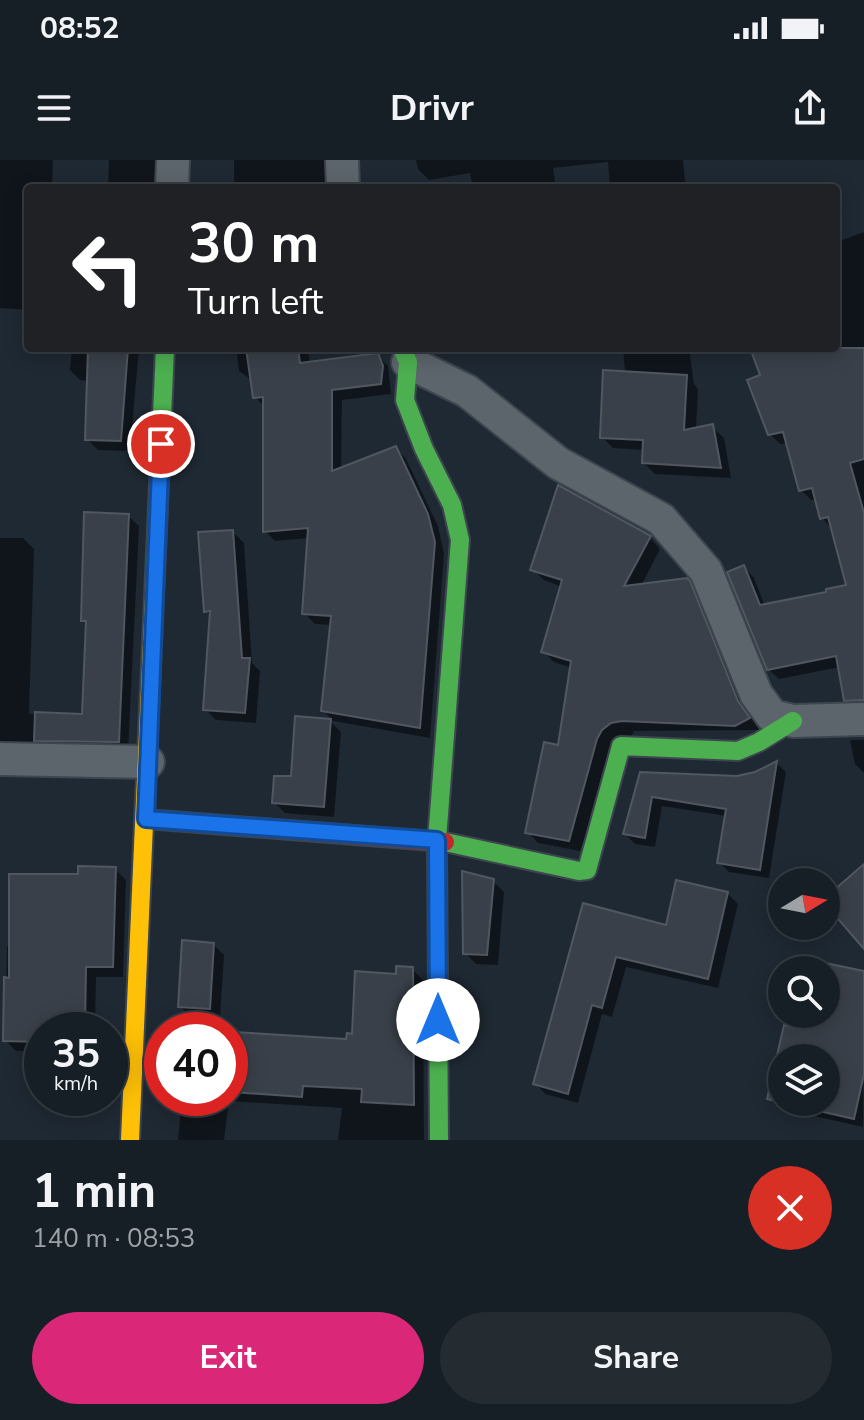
<!DOCTYPE html>
<meta charset="utf-8">
<style>
:root{--surface:#171f26;--page:#242c32;--text:#f1f3f6;--muted:#9ea2a7;--line:#363d43;--accent:#db2777}
body{margin:0;font-family:"Nunito Sans",sans-serif;background:var(--page);color:var(--text);height:100vh;display:flex;flex-direction:column;font-size:30px;white-space:nowrap}
*{box-sizing:border-box;margin:0}
p{font-size:26px;color:var(--muted)}
.icon{flex:none;width:44px;height:44px;fill:none;stroke:currentColor;stroke-width:2;stroke-linecap:round;stroke-linejoin:round}
.map{position:relative;height:980px;overflow:hidden}
.details{display:flex;flex-direction:column;background:var(--surface);flex:1}
.details>*{flex:none}
.banner{position:absolute;left:24px;top:24px;width:816px;height:168px;border-radius:8px;box-shadow:0 4px 20px #0003,0 0 0 2px var(--line);background:#202124;color:#fff;overflow:hidden}
.needle{width:52px;rotate:80deg}
.tools{position:absolute;left:768px;top:708px;display:grid;gap:16px}
.tools a{display:grid;place-items:center;width:72px;height:72px;border-radius:50%;background:var(--surface);box-shadow:0 4px 20px #0003,0 0 0 2px var(--line);font-size:40px}
.speed{position:absolute;left:24px;top:852px;display:flex;gap:16px;font-size:40px;font-weight:700;text-align:center}
.speed>*{display:grid;place-content:center;width:104px;height:104px;border-radius:50%;background:var(--surface);box-shadow:0 4px 20px #0003,0 0 0 2px var(--line);line-height:1}
.speed small{font-size:20px;font-weight:400}
.speed .limit{border:12px solid #d22;background:#fff;color:#111}
.pin{position:absolute;display:grid;place-items:center;width:68px;height:68px;color:#fff;margin:-34px;border:4px solid #fff;border-radius:50%;box-shadow:0 2px 8px #0007}
.me{position:absolute;width:88px;margin:-44px;rotate:0deg;stroke-linejoin:round;filter:drop-shadow(0 0 6px #0008)}
.turn{display:flex;align-items:center;gap:28px;height:168px;padding:0 32px;font-size:36px}
.turn .icon{width:104px;height:104px;stroke-width:2.5}
.turn b{display:block;font-size:56px;line-height:68px}
.round{display:grid;place-items:center;flex:none;width:84px;height:84px;border-radius:42px;background:var(--page)}
.overview{display:flex;align-items:center;justify-content:space-between;height:136px;padding:0 32px}
h1{font-size:48px;font-weight:700;line-height:60px}
.cta{display:flex;gap:16px;margin-top:auto;padding:16px 32px}
.cta a{flex:1;height:92px;border-radius:48px;background:var(--accent);color:#fff;font-size:32px;font-weight:700;line-height:92px;text-align:center}
.cta a+a{background:var(--page);color:var(--text)}
.status{display:flex;justify-content:space-between;align-items:center;height:56px;padding:0 40px;background:var(--surface);direction:ltr}
.status svg{height:22px;fill:currentColor}
header{display:flex;justify-content:space-between;align-items:center;height:104px;padding:0 32px;background:var(--surface);font-size:36px;font-weight:700}
.map>svg:first-child{display:block}
</style>
<div class="status"><b>08:52</b><svg viewBox="0 0 49 12"><path d="M0 12V9h3v3zM5 12V6h3v6zM10 12V3h3v9zM15 12V0h3v12zM26 1h20v11H26zM47 4h2v5h-2z"/></svg></div>
<header><svg class="icon" aria-label="menu" viewBox="0 0 24 24"><path d="M4 6h16M4 12h16M4 18h16"/></svg>Drivr<svg class="icon" aria-label="share" viewBox="0 0 24 24"><path d="M12 15V3M7 8l5-5 5 5M5 13v7h14v-7"/></svg></header>
<div class="map">
<svg width="864" height="980" viewBox="0 0 864 980">
<rect width="100%" height="100%" fill="#1f2933"/>
<!-- shadow -->
<g fill="#0007" fill-rule="evenodd">
<polygon points="0,0 53,0 52,28 28,28 28,150 0,148"/>
<polygon points="109,0 161,0 160,28 108,28"/>
<polygon points="234,0 337,0 333,28 234,28"/>
<polygon points="416,0 683,0 686,28 610,28 608,2 553,8 556,28 473,28 470,13 429,20 418,9"/>
<polygon points="864,72 864,551 857,550 846,540 840,507 779,519 768,509 744,407 754,418 765,446 849,427 831,368 822,358 817,339 811,340 801,330 788,283 780,284 770,274 763,216 752,188 836,188 836,82"/>
<polygon points="72,188 139,188 130,291 98,290 87,279 89,221 80,220 70,210"/>
<polygon points="236,188 308,188 310,204 377,195 388,206 391,234 342,240 341,310 396,288 406,299 438,366 444,394 430,578 333,561 323,550 332,465 315,464 304,453 309,378 275,381 265,371 265,247 255,237 253,221 239,211"/>
<polygon points="623,188 689,188 694,224 698,229 696,270 712,267 724,278 731,318 655,314 644,303 644,290 613,288 602,277 628,245"/>
<polygon points="128,356 139,366 128,592 0,591 0,378 23,378 34,389 29,554 84,556 88,465 83,460"/>
<polygon points="233,372 244,383 252,503 260,511 256,563 216,560 205,549 212,457 206,451"/>
<polygon points="650,378 660,389 641,426 686,420 697,431 749,554 759,570 634,571 580,691 538,683 528,672 560,587 572,508 554,502 543,491 562,427 544,420 533,410"/>
<polygon points="330,561 341,572 334,657 285,653 274,642"/>
<polygon points="850,580 864,580 864,613 855,604"/>
<polygon points="776,603 786,612 769,718 729,712 720,703 727,656 662,646 655,687 635,684 625,674 641,614 738,618 756,614"/>
<polygon points="115,709 126,720 123,817 96,817 95,870 42,870 42,891 16,891 5,880 7,786 11,786 80,716"/>
<polygon points="493,721 504,732 498,805 476,804 465,793"/>
<polygon points="727,733 738,744 718,828 626,807 612,857 602,854 578,943 545,934 535,923 584,746 667,768"/>
<polygon points="213,784 224,795 220,858 191,857 180,846"/>
<path d="M813 802 864 814 863 967 779 948 769 938 785 867 798 870 801 854H826V810H811ZM782 898H826V942H782Z"/>
<polygon points="412,809 423,820 424,980 338,980 342,948 229,941 224,980 178,980 182,938 230,938 230,874 348,881 398,816"/>
</g>
<!-- building -->
<g fill="#3a4049" stroke="#515760" stroke-width="2" fill-rule="evenodd">
<polygon points="88,188 128,188 121,281 85,280"/>
<polygon points="246,188 298,188 300,203 378,193 383,206 381,224 332,230 332,311 396,286 428,354 435,382 420,568 321,551 331,456 302,454 308,368 263,372 263,237 253,238"/>
<polygon points="750,188 864,188 864,299 850,303 864,353 864,540 844,541 836,496 767,510 727,412 744,405 760,445 826,432 826,429 846,425 828,357 820,359 812,328 799,331 783,272 768,275 747,220 760,215"/>
<polygon points="603,210 687,215 684,270 713,264 721,308 642,303 643,280 600,278"/>
<polygon points="558,325 651,376 624,426 687,418 690,421 738,541 750,558 735,566 622,561 611,563 602,570 597,579 569,681 525,673 544,582 558,585 571,501 541,492 562,420 530,410"/>
<polygon points="84,352 129,354 119,582 34,581 35,552 82,554 86,461 81,461"/>
<polygon points="233,370 242,498 250,498 245,553 203,550 210,451 204,452 198,372"/>
<polygon points="295,556 331,559 324,647 272,643 274,616 291,616"/>
<polygon points="777,601 760,710 717,703 726,649 652,637 645,678 623,674 640,612 737,616 755,612"/>
<polygon points="864,704 864,789 826,745 826,737"/>
<polygon points="78,706 116,707 113,807 86,807 85,870 42,870 42,882 3,881 4,817 9,818 9,714 78,714"/>
<polygon points="462,711 494,719 487,795 463,794"/>
<polygon points="676,720 728,732 708,819 616,797 602,848 592,845 568,934 533,924 583,743 666,765"/>
<polygon points="182,780 214,783 210,849 178,847"/>
<path d="M811 800 864 811V914L854 959 767 939 784 865 796 868 799 854H826V810H809ZM782 898H826V942H782Z"/>
<polygon points="396,806 413,807 414,945 361,942 362,929 303,926 302,937 231,932 235,872 346,879 347,873 352,874 355,811 396,814"/>
</g>
<g fill="none" stroke-linecap="round" stroke-linejoin="round">
<!-- street casing -->
<g stroke="#3d454e" stroke-width="36">
<g id="street">
<polyline points="342,0 343,28"/>
<polyline points="172,28 173,0"/>
<polyline points="408,202 467,231 558,303 661,359 706,411 756,534 772,556 793,561 864,559"/>
<polyline points="0,599 148,602"/>
</g>
</g>
<!-- fast casing -->
<g stroke="#3d454e" stroke-width="22">
<g id="fast">
<polyline points="402,188 408,202 405,240 424,289 452,345 460,380 437,680 439,980"/>
<polyline points="154,438 165,188"/>
<polyline points="445,682 579,711 587,710 621,586 738,591 759,582 793,561"/>
</g>
</g>
<!-- slow casing -->
<g stroke="#3d454e" stroke-width="22">
<polyline id="slow" points="130,980 154,438"/>
</g>
<!-- jam casing -->
<g stroke="#3d454e" stroke-width="22">
<polyline id="jam" points="146,659 445,682"/>
</g>
<!-- street -->
<use href="#street" stroke="#5c656b" stroke-width="32"/>
<!-- fast -->
<use href="#fast" stroke="#4caf50" stroke-width="18"/>
<!-- slow -->
<use href="#slow" stroke="#ffc107" stroke-width="18"/>
<!-- jam -->
<use href="#jam" stroke="#c62828" stroke-width="18"/>
</g>
<g fill="none" stroke-linecap="round" stroke-linejoin="round">
<!-- route casing -->
<g stroke="#114b97" stroke-width="20">
<polyline id="route" points="161,284 146,659 437,680 438,860"/>
</g>
<!-- route -->
<use href="#route" stroke="#1a73e8" stroke-width="14"/>
</g>
</svg>
<div class="tools">
<a><svg class="needle" viewBox="-14 -14 28 28"><path d="M0-13l5 13h-10z" fill="#e53935"/><path d="M0 13l5-13h-10z" fill="#9ea2a7"/></svg></a>
<a><svg class="icon" aria-label="search" viewBox="0 0 24 24"><circle cx="10" cy="10" r="6"/><path d="M15 15l6 6"/></svg></a>
<a><svg class="icon" aria-label="layers" viewBox="0 0 24 24"><path d="M12 4l9 5-9 5-9-5zM3 14l9 5 9-5"/></svg></a>
</div>
<div class="speed"><div>35<small>km/h</small></div><div class="limit">40</div></div>
<div class="pin" style="left:161px;top:284px;background:#d93025"><svg class="icon" aria-label="arrive" viewBox="0 0 24 24"><path d="M6 21V4h12l-3 4 3 4H6"/></svg></div>
<svg class="me" style="left:438px;top:860px" viewBox="-20 -20 40 40"><circle r="19" fill="#fff"/><path d="M0-13L10 11 0 6-10 11z" fill="#1a73e8"/></svg>
<div class="banner">
<div class="turn"><svg class="icon" aria-label="left" viewBox="0 0 24 24"><path d="M17 20v-9H6M10 6l-5 5 5 5"/></svg><div><b>30 m</b>Turn left</div></div>
</div>
</div>
<section class="details">
<div class="overview"><div><h1>1 min</h1><p>140 m · 08:53</p></div><a class="round" style="background:#d93025;color:#fff"><svg class="icon" aria-label="close" viewBox="0 0 24 24"><path d="M6 6l12 12M18 6L6 18"/></svg></a></div>
<div class="cta"><a>Exit</a><a>Share</a></div>
</section>
